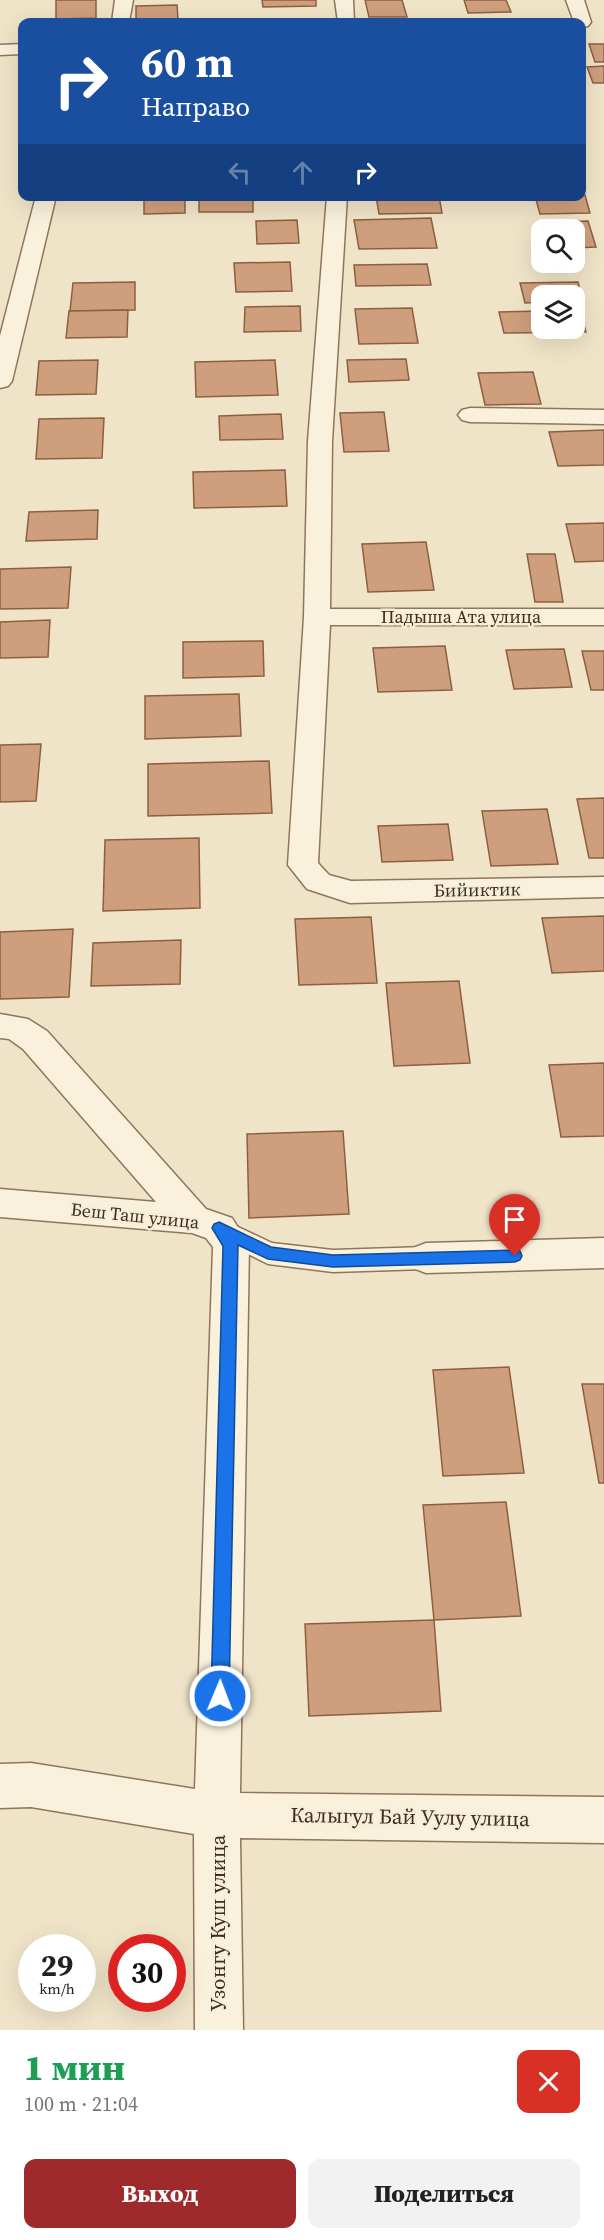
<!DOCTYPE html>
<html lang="ru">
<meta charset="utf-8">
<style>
:root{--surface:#fff;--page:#f2f2f2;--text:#202124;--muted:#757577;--accent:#9e2a2b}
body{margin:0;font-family:"Source Serif 4",serif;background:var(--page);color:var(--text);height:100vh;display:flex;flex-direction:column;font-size:22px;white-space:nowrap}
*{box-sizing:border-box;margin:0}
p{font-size:20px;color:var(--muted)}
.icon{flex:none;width:33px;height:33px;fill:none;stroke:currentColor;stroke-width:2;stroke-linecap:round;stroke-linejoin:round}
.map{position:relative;height:2030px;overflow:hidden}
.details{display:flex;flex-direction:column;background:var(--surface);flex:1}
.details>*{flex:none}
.hud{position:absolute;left:18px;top:18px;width:568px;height:183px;border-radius:12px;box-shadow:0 6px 24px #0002;background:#1a4fa0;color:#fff;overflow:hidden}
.buttons{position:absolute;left:531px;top:219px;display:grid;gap:12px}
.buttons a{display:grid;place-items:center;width:54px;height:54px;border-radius:12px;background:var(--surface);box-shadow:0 6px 24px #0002;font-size:30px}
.speed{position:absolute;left:18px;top:1934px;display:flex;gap:12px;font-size:30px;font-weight:700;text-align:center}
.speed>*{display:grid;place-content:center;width:78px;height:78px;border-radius:50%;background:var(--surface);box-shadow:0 6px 24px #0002;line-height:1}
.speed small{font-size:15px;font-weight:400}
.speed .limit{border:9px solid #d22;background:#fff;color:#111}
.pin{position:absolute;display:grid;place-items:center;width:51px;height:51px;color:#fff;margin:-62px -26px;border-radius:50% 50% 50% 0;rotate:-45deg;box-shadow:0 0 6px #0007}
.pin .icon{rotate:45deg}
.me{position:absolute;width:66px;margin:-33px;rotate:1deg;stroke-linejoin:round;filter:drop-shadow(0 0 4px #0008)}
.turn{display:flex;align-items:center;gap:21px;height:126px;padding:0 24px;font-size:27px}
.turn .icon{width:78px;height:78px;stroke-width:2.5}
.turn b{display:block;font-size:42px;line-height:51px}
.lanes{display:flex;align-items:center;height:57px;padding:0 24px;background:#0003;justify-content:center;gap:30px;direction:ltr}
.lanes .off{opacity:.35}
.round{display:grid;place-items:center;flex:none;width:63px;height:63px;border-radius:12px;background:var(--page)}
.headline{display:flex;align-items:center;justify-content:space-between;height:102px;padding:0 24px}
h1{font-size:36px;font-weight:800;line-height:45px;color:#1e9e55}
.primary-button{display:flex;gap:12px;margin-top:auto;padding:12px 24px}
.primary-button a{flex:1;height:69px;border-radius:12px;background:var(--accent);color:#fff;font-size:24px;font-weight:800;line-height:69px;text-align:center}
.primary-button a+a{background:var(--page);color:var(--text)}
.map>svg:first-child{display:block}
</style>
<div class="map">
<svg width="604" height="2030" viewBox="0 0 604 2030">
<rect width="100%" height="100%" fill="#f0e4c8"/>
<!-- building -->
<g fill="#cf9f7d" stroke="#8d5f41" stroke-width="1.5">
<polygon points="56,0 96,0 96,18 56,19"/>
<polygon points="262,0 316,0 316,6 263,7"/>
<polygon points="365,0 402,0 407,17 369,17"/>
<polygon points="464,0 506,0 511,12 468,13"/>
<polygon points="177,5 178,19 136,20 136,6"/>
<polygon points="589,44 604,44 604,62 595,62"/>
<polygon points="604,66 604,83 593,83 587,67"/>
<polygon points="582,195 585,195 590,213 540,214 535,196"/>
<polygon points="144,196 185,196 185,213 144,214"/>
<rect x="199" y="196" width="54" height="16"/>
<polygon points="376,196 439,196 442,213 379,214"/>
<polygon points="431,218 437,248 359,249 354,220"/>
<polygon points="297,220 299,243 257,244 256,221"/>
<polygon points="588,221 596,247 574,248 574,230 558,230 555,222"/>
<polygon points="290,262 292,291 236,292 234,263"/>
<polygon points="427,264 431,285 356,286 354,265"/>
<polygon points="135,282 135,310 70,311 73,283"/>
<polygon points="578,282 583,301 574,302 574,296 542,296 542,302 525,303 520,283"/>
<polygon points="300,306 301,331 244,332 245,307"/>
<polygon points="412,308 418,343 359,344 355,309"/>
<polygon points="128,310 127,337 66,338 69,311"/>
<polygon points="580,310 586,332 504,333 499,312 542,311 542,328 574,328 574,311"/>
<polygon points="406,359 409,380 349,382 347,360"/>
<polygon points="98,360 96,394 36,395 39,361"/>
<polygon points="275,360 278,395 196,397 195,362"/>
<polygon points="533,372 541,404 485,405 478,373"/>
<polygon points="384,412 389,451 344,452 340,413"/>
<polygon points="281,414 283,439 220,440 219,416"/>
<polygon points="104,418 102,458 36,459 39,419"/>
<polygon points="604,430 604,465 558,466 549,432"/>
<polygon points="285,470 287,506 194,508 193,472"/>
<polygon points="98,510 97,539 26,541 29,512"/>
<polygon points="604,523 604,561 575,562 566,524"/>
<polygon points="426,542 434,590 368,592 362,544"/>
<polygon points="527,554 555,554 563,602 535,602"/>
<polygon points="71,567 68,608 0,609 0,569"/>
<polygon points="50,620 48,657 0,658 0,622"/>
<polygon points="263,641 264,676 183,678 183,642"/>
<polygon points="445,646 452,690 378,692 373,648"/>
<polygon points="564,649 572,687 514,689 506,650"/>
<polygon points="582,651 604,651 604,690 591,690"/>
<polygon points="239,694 241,736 145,739 145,696"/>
<polygon points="41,744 36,801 0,802 0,745"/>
<polygon points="269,761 272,813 148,816 148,764"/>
<polygon points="604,798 604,858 589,858 577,799"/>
<polygon points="547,809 558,864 491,866 482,811"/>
<polygon points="448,824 453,860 382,862 378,826"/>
<polygon points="199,838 200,908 103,911 105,840"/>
<polygon points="604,916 604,971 552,973 542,918"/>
<polygon points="371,917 377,983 299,985 295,919"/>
<polygon points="73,929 69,997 0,999 0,932"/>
<polygon points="181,940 180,984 91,986 93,943"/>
<polygon points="459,981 470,1063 394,1066 386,983"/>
<polygon points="604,1063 604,1136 561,1137 549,1065"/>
<polygon points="343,1131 349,1214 249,1218 247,1134"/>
<polygon points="509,1367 524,1473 443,1476 433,1370"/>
<polygon points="582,1384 604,1384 604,1483 599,1483"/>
<polygon points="506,1502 521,1616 434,1620 423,1505"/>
<polygon points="434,1620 441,1711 309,1716 305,1624"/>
</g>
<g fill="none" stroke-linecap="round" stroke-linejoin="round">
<!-- service casing -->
<g stroke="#8d765c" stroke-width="3">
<polygon id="service" points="219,1218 272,1243 333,1250 426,1247 435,1250 439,1258 435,1266 426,1269 333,1272 268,1264 210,1235 206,1228 210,1221"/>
</g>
<!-- minor casing -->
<g stroke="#8d765c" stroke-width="3">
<g id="minor">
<polygon points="115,0 133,0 129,22 112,22"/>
<polygon points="335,0 353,0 354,22 338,22"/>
<polygon points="566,0 584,0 591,22 588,26 582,27 582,22 574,22"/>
<polygon points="22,44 22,54 0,55 0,45"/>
<polygon points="36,196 56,196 12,381 8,386 0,388 0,336"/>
<polygon points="327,196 347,196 332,441 330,609 604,609 604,625 330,625 318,863 329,875 351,881 604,877 604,897 350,903 307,889 288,865 304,617 308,441"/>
<polygon points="470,408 604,410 604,424 470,422 462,420 458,415 462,410"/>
<polygon points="0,1014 28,1019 47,1031 206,1209 232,1218 249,1245 240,1793 604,1797 604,1843 240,1838 243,2030 195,2030 194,1834 31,1807 0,1808 0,1764 31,1763 195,1789 213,1247 206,1238 192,1233 0,1217 0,1189 156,1202 23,1049 9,1039 0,1038"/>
<polygon points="604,1238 604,1268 426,1273 413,1268 408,1258 413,1248 426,1243"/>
</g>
</g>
<!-- service -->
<use href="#service" fill="#faf1dc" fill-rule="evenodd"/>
<!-- minor -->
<use href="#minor" fill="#faf1dc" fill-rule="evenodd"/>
</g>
<!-- route -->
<polygon fill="#1a73e8" stroke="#114b97" stroke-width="1.5" points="219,1222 271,1247 333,1255 515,1250 520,1251 522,1256 520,1260 515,1262 333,1267 268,1259 238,1245 229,1696 226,1703 220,1705 213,1703 211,1696 223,1246 212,1228 214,1224"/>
<g text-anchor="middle" stroke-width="5" stroke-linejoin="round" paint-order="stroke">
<!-- street labels -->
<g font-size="18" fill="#3d2e20" stroke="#f7eed8">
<text x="461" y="623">Падыша Ата улица</text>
<text transform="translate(477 890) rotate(-1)" y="6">Бийиктик</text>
<text transform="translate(135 1216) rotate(6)" y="6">Беш Таш улица</text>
</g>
<!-- near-street labels -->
<g font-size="21" fill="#3d2e20" stroke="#f7eed8">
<text transform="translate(410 1817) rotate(1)" y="7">Калыгул Бай Уулу улица</text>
<text transform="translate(218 1923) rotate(-90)" y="7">Узонгу Куш улица</text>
</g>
</g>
</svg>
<div class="buttons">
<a><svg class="icon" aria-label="search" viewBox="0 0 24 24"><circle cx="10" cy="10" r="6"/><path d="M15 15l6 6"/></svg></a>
<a><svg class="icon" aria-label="layers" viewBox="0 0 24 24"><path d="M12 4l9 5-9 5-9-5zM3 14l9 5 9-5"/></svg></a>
</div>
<div class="speed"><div>29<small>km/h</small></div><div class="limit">30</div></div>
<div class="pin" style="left:515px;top:1256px;background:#d93025"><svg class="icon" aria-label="arrive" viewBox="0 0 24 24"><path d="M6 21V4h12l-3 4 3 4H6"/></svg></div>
<svg class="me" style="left:220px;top:1696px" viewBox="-20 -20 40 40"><circle r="17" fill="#1a73e8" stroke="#fff" stroke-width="3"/><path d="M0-11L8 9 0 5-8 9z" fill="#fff"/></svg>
<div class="hud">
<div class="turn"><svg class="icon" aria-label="right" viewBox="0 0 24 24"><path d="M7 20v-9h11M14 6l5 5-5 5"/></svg><div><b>60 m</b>Направо</div></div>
<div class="lanes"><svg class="icon off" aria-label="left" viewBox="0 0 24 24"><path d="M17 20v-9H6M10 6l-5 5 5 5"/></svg><svg class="icon off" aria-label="ahead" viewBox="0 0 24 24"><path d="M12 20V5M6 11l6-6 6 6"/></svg><svg class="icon" aria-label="right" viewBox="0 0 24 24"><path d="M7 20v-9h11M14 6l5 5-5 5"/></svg></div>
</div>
</div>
<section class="details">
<div class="headline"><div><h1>1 мин</h1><p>100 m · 21:04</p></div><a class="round" style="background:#d93025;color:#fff"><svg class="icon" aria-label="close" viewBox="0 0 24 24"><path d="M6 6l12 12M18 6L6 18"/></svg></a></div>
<div class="primary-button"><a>Выход</a><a>Поделиться</a></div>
</section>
